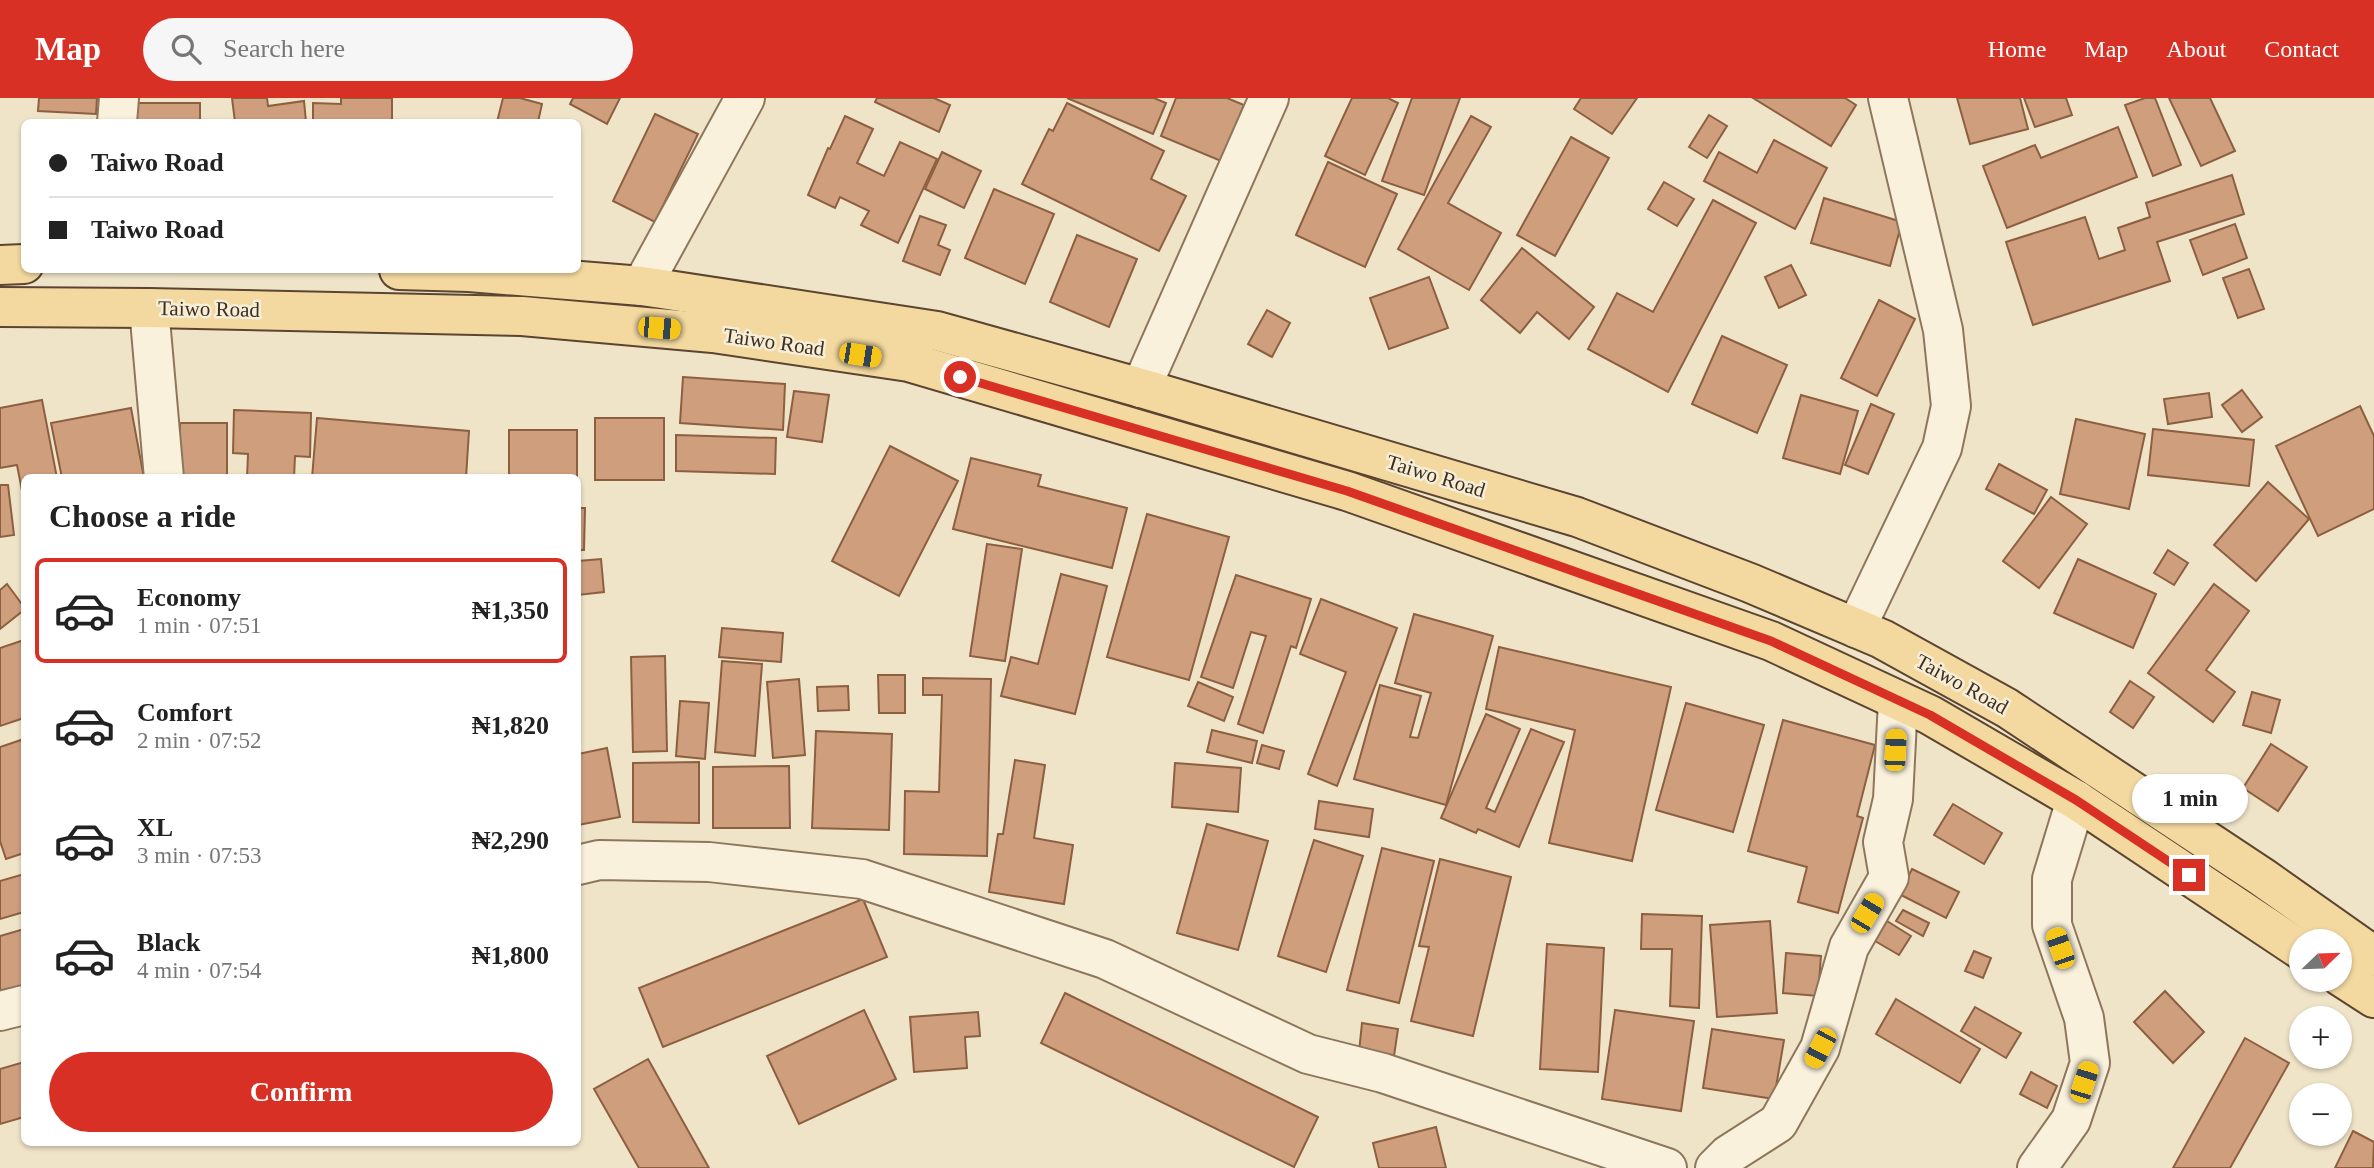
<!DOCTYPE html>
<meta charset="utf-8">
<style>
:root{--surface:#fff;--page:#f6f6f6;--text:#222;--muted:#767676;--line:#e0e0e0;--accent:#d93025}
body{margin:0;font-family:"Times New Roman",serif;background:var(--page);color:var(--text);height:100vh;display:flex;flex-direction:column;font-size:26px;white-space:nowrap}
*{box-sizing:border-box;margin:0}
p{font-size:23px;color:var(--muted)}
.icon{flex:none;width:38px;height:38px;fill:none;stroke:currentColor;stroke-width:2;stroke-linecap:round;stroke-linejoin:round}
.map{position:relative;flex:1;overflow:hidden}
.panel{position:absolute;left:21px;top:376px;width:560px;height:672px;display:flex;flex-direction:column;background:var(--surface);border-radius:10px;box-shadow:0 2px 5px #0004}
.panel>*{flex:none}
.banner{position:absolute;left:21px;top:21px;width:560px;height:154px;border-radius:10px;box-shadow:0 2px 5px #0004;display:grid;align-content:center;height:154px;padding:0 28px;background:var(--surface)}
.needle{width:46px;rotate:67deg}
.controls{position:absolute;left:2289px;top:831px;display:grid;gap:14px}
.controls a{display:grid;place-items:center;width:63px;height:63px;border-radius:50%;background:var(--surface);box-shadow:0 2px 5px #0004;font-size:35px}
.end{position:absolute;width:32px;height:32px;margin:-16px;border:9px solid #d93025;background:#fff;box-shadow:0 0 0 4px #fff}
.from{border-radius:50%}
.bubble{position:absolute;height:49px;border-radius:24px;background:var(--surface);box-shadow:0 2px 5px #0004;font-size:23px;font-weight:700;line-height:49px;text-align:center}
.car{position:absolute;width:21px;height:42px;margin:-21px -10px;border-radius:9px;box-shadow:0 0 5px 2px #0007;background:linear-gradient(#f5c518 24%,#345 0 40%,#f5c518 0 76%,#345 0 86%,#f5c518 0)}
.banner b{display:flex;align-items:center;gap:24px;height:66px;font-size:26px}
.banner b+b{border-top:2px solid var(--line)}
.banner i{width:18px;height:18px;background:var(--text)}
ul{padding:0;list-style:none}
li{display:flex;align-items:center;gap:21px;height:105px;margin:0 14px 10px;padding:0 14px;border:4px solid transparent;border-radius:10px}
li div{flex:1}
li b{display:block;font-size:26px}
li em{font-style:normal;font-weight:700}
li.on{border-color:var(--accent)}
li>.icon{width:63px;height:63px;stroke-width:1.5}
h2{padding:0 28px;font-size:32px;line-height:84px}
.action{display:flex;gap:14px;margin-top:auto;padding:14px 28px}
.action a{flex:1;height:80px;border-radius:42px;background:var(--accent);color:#fff;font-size:28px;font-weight:700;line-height:80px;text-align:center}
header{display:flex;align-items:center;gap:42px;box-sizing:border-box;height:98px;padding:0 35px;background:var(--accent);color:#fff}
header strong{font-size:33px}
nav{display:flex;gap:38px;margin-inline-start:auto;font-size:24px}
.search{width:490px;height:63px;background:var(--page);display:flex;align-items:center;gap:18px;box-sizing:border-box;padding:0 24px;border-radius:38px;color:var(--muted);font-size:26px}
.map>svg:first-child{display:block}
.building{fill:#cf9f7d;stroke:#8d5f41;stroke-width:2}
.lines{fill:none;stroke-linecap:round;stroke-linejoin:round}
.minor-casing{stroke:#8d765c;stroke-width:42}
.primary-casing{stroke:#5b4430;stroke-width:42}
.minor{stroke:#faf1dc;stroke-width:38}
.primary{stroke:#f3d9a0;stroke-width:38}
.route{stroke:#d93025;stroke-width:9}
.labels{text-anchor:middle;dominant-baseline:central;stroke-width:5;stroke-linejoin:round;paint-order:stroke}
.street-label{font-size:21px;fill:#3d2e20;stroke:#f7eed8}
</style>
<header>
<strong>Map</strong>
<div class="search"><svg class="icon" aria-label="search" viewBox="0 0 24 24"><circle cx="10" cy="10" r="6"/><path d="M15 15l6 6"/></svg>Search here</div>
<nav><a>Home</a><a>Map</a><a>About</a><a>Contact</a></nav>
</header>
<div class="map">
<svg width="2374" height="1070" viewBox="0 0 2374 1070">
<rect width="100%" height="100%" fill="#f0e4c8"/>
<!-- building -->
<g class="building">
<polygon points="39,0 97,0 96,16 38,13"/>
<polygon points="232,0 267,0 268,8 304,3 306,24 235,24"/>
<polygon points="341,0 392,0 392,24 313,24 313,5 341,6"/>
<polygon points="503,0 520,0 542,6 538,24 497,24"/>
<polygon points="573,0 620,0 607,26 570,6"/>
<polygon points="877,0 934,0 950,7 939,34 875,4"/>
<polygon points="1067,0 1154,0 1166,5 1153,36"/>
<polygon points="1176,0 1227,0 1244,7 1221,63 1161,38"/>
<polygon points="1352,0 1388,0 1398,5 1365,77 1325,58"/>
<polygon points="1412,0 1460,0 1424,97 1382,83"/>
<polygon points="1581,0 1637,0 1612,36 1574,11"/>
<polygon points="1753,0 1845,0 1856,7 1831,48"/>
<polygon points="1957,0 2020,0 2028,31 1970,46"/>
<polygon points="2024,0 2066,0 2072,17 2035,29"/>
<polygon points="2145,0 2155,0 2181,67 2153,78 2125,7"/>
<polygon points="2169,0 2210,0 2235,53 2201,68"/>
<rect x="135" y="5" width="65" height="19"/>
<polygon points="1067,5 1164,53 1151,81 1186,98 1159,153 1022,86 1049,31 1053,33"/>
<polygon points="655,16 698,36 655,124 613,103"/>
<polygon points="1709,17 1727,28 1707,60 1689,49"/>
<polygon points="845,18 873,31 857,65 884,78 900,44 937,61 898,145 861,127 869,113 840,99 835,110 808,97 828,50 830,51"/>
<polygon points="1471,18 1491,29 1448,105 1501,135 1469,192 1398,151"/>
<polygon points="2118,29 2137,79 2007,130 1983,68 2035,47 2041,60"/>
<polygon points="1571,39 1609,60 1555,158 1517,137"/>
<polygon points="1774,42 1827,70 1795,131 1704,83 1719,54 1757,75"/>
<polygon points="942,54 981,73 964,110 925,91"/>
<polygon points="1328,64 1397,96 1365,169 1296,137"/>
<polygon points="2232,77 2244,116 2157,144 2170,183 2033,227 2006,144 2085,119 2099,161 2125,152 2118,130 2150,119 2146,105"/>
<polygon points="1664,84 1694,101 1677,128 1648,111"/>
<polygon points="994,91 1054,116 1025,186 965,160"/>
<polygon points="1824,100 1902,124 1890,168 1811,145"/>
<polygon points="1713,102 1756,125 1668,294 1588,251 1617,195 1653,214"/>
<polygon points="920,118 946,127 938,147 950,152 940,177 903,163"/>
<polygon points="2235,126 2247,160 2203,177 2190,142"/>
<polygon points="1077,137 1137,161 1109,229 1050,204"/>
<polygon points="1522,150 1594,209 1569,241 1537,214 1520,235 1481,202"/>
<polygon points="1791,167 1806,197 1779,210 1765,179"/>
<polygon points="2249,171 2264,211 2238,220 2223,180"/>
<polygon points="1429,179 1448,230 1389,251 1370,200"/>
<polygon points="1879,202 1915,221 1877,298 1841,280"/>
<polygon points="1267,212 1290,225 1272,259 1248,246"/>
<polygon points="1722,238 1787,267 1757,335 1692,306"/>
<polygon points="683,279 785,286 783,332 680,325"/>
<polygon points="2242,292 2262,319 2242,334 2222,307"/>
<polygon points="794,293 829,297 822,344 787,339"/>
<polygon points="2209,295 2212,319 2168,326 2164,301"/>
<polygon points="1801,297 1858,313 1840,376 1783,360"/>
<polygon points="42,302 57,380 24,380 24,403 17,367 0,370 0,310"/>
<polygon points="1871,306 1894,316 1868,376 1845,367"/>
<polygon points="2360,308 2374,338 2374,411 2318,438 2276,348"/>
<polygon points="131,310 144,380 62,380 51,325"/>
<polygon points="234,312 311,315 310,359 295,358 294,380 247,380 248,356 233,355"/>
<polygon points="317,320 469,333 466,380 312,380"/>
<rect x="595" y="320" width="69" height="62"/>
<polygon points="2076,321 2145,336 2129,411 2060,396"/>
<rect x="180" y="325" width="47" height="55"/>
<polygon points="2153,331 2254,342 2249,388 2148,377"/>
<rect x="509" y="332" width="68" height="48"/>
<polygon points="676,337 776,340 775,376 676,373"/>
<polygon points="890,348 958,383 899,498 832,463"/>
<polygon points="971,360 1041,377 1038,388 1127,410 1112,470 953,431"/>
<polygon points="1999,366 2047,392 2034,416 1986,391"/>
<polygon points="2268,384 2309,421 2256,483 2214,447"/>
<polygon points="0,387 8,387 14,437 0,439"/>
<polygon points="2051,399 2087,426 2039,490 2003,463"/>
<polygon points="578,410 585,410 584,452 578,452"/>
<polygon points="1147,416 1229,439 1189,582 1107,559"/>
<polygon points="987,446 1022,451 1005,563 970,558"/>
<polygon points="2168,452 2188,465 2174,487 2154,475"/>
<polygon points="601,461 604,494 578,497 578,463"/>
<polygon points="2078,461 2156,496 2133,550 2054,515"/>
<polygon points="1061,476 1107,488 1075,616 1001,598 1011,559 1038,566"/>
<polygon points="1236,477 1311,501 1296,550 1291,548 1263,635 1238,626 1266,538 1251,534 1233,590 1201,579"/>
<polygon points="7,486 24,509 24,512 0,531 0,492"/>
<polygon points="2214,486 2249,513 2206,572 2235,594 2213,624 2148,575"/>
<polygon points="1321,501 1397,530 1337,688 1308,676 1346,574 1300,556"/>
<polygon points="1414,516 1493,538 1446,707 1354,681 1380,587 1421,598 1410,639 1418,640 1431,595 1395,585"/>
<polygon points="722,530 783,535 781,564 719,559"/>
<polygon points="24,542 24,620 0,628 0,550"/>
<polygon points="1499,549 1671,589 1632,763 1549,745 1575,632 1486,611"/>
<polygon points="665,558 667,653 633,654 631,559"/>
<polygon points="722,563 762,566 755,658 715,654"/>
<polygon points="878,577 905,577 905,615 879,615"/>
<polygon points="923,580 991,581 987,758 904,756 905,693 939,694 942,597 923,597"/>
<polygon points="799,581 805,657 773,660 767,584"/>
<polygon points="2130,583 2154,599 2133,630 2110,614"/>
<polygon points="1198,584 1233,599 1224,623 1188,608"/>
<polygon points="848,588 849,612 818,613 817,589"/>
<polygon points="2252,594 2280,602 2271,635 2243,627"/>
<polygon points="680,603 709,605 705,661 676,658"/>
<polygon points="1686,605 1764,627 1733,734 1656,712"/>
<polygon points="1486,616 1520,631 1486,710 1495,714 1531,631 1564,644 1519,749 1478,731 1476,735 1441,720"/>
<polygon points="1783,622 1875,647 1857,718 1863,720 1838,815 1798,804 1807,769 1748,753"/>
<polygon points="1212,632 1257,643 1252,665 1207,654"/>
<polygon points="816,633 892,636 889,732 812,730"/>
<polygon points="24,641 24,755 6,761 0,743 0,649"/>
<polygon points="2271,646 2307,669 2278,713 2243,690"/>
<polygon points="1262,647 1284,653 1279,671 1257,665"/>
<polygon points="607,650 620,719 578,727 578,656"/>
<polygon points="1015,662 1045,667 1034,740 1073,747 1064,806 989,794 998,736 1003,736"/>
<polygon points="699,664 699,725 633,724 633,665"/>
<polygon points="1175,665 1241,670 1238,714 1172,709"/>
<polygon points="789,668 790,730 713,730 713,669"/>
<polygon points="1319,703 1373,711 1369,739 1315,731"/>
<polygon points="1953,706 2002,735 1984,766 1934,737"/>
<polygon points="1207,726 1268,743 1238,852 1177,835"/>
<polygon points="1314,742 1363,758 1326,874 1278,858"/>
<polygon points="1382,750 1434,763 1399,905 1347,892"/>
<polygon points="1440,761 1511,779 1473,938 1411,923 1429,849 1419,848"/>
<polygon points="1912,771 1959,794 1946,820 1899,796"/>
<polygon points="24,776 24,814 0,821 0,783"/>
<polygon points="863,801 887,859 663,949 639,890"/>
<polygon points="1903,812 1929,825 1923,838 1896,823"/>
<polygon points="1642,816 1702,818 1699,910 1670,908 1672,851 1641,851"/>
<polygon points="1770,823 1777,915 1717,919 1710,827"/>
<polygon points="1887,823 1911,838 1899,857 1875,843"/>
<polygon points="24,831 24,898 0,905 0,838"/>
<polygon points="1547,846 1604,850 1598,974 1540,971"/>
<polygon points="1974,853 1991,860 1983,880 1965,873"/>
<polygon points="1786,855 1821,858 1818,898 1783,895"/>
<polygon points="2165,893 2204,934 2173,965 2134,924"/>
<polygon points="1065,895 1318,1019 1294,1069 1041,945"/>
<polygon points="1896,901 1980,951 1960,985 1876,936"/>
<polygon points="1975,909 2021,935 2006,960 1961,933"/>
<polygon points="864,912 896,981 799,1026 767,958"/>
<polygon points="1615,912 1694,923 1681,1013 1602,1001"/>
<polygon points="978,914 980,938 965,939 967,970 914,974 910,919"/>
<polygon points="1362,925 1398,931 1394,958 1359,954"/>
<polygon points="1712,931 1784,942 1774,1001 1703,990"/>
<polygon points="2245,940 2289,965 2230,1070 2173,1070"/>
<polygon points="648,961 709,1070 639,1070 594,991"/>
<polygon points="24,964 24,1019 0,1026 0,971"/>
<polygon points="2031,974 2057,988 2047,1010 2020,996"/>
<polygon points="1436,1029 1446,1070 1379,1070 1373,1045"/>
<polygon points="2353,1033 2374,1044 2373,1070 2335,1070"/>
</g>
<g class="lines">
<defs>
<g id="minor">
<polyline points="117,24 119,0"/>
<polyline points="642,188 745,0"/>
<polyline points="149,210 164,380"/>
<polyline points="1141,290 1269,0"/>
<polyline points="1856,530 1942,350 1951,308 1943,232 1888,0"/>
<polyline points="578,767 599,762 709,764 862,781 1105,861 1308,956 1383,975 1667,1070"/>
<polyline points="0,913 24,907"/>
<polyline points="1715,1070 1728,1057 1778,1025 1820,950 1849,849 1889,779 1883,744 1893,701 1898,603"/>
<polyline points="2037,1070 2071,1022 2090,965 2084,920 2052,827 2052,781 2076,702"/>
</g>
<g id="primary">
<polyline points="0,167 24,166"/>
<polyline points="399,172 469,174 642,188 937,233 1141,290 1577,419 1750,485 1882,541 2007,610 2262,779 2374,858"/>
<polyline points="0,209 149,210 522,218 713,235 909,264 1347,393 1771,543 1930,617 2076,702 2301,852"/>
<polyline points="2340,878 2374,900"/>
</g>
</defs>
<!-- minor casing -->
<use href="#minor" class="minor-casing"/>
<!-- primary casing -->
<use href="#primary" class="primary-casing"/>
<!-- minor -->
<use href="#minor" class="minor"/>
<!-- primary -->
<use href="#primary" class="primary"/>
</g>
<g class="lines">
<!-- route -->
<polyline class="route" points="960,279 1347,393 1771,543 1930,617 2076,702 2189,777"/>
</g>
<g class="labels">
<!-- street labels -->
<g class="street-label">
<text transform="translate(209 211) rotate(1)">Taiwo Road</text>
<text transform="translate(774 244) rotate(8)">Taiwo Road</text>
<text transform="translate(1436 378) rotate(17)">Taiwo Road</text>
<text transform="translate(1962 586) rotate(29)">Taiwo Road</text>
</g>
</g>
</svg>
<div class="controls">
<a><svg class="needle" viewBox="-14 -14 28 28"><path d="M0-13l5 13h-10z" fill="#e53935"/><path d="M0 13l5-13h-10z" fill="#767676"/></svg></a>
<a>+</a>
<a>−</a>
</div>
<i class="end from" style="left:960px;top:279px"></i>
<i class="end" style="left:2189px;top:777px"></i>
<div class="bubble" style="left:2132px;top:676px;width:116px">1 min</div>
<i class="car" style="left:659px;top:230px;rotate:95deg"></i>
<i class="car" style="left:860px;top:257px;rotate:99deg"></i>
<i class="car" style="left:1895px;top:652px;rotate:3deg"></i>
<i class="car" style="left:1867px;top:815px;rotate:31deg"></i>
<i class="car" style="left:2060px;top:850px;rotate:341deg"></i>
<i class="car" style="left:1820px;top:950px;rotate:208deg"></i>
<i class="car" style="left:2084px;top:984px;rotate:18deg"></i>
<div class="banner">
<b><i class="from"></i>Taiwo Road</b>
<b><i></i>Taiwo Road</b>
</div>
<section class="panel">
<h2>Choose a ride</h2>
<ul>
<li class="on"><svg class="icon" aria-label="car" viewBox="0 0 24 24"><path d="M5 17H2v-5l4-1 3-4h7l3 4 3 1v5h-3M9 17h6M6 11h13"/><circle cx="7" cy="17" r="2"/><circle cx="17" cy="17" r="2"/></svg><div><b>Economy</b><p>1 min · 07:51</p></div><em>₦1,350</em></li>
<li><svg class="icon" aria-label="car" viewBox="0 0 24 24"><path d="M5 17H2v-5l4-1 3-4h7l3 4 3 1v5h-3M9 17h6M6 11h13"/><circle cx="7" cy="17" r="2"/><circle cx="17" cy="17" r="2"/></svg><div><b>Comfort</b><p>2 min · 07:52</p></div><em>₦1,820</em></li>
<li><svg class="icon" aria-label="car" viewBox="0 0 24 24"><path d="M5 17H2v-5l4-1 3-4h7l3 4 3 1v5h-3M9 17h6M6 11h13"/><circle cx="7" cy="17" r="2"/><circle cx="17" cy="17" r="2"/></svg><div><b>XL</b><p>3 min · 07:53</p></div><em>₦2,290</em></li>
<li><svg class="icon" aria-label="car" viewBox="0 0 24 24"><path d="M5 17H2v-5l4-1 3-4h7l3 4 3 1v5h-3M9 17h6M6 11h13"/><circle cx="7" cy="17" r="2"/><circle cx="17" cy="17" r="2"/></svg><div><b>Black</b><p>4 min · 07:54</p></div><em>₦1,800</em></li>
</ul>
<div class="action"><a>Confirm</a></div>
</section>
</div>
